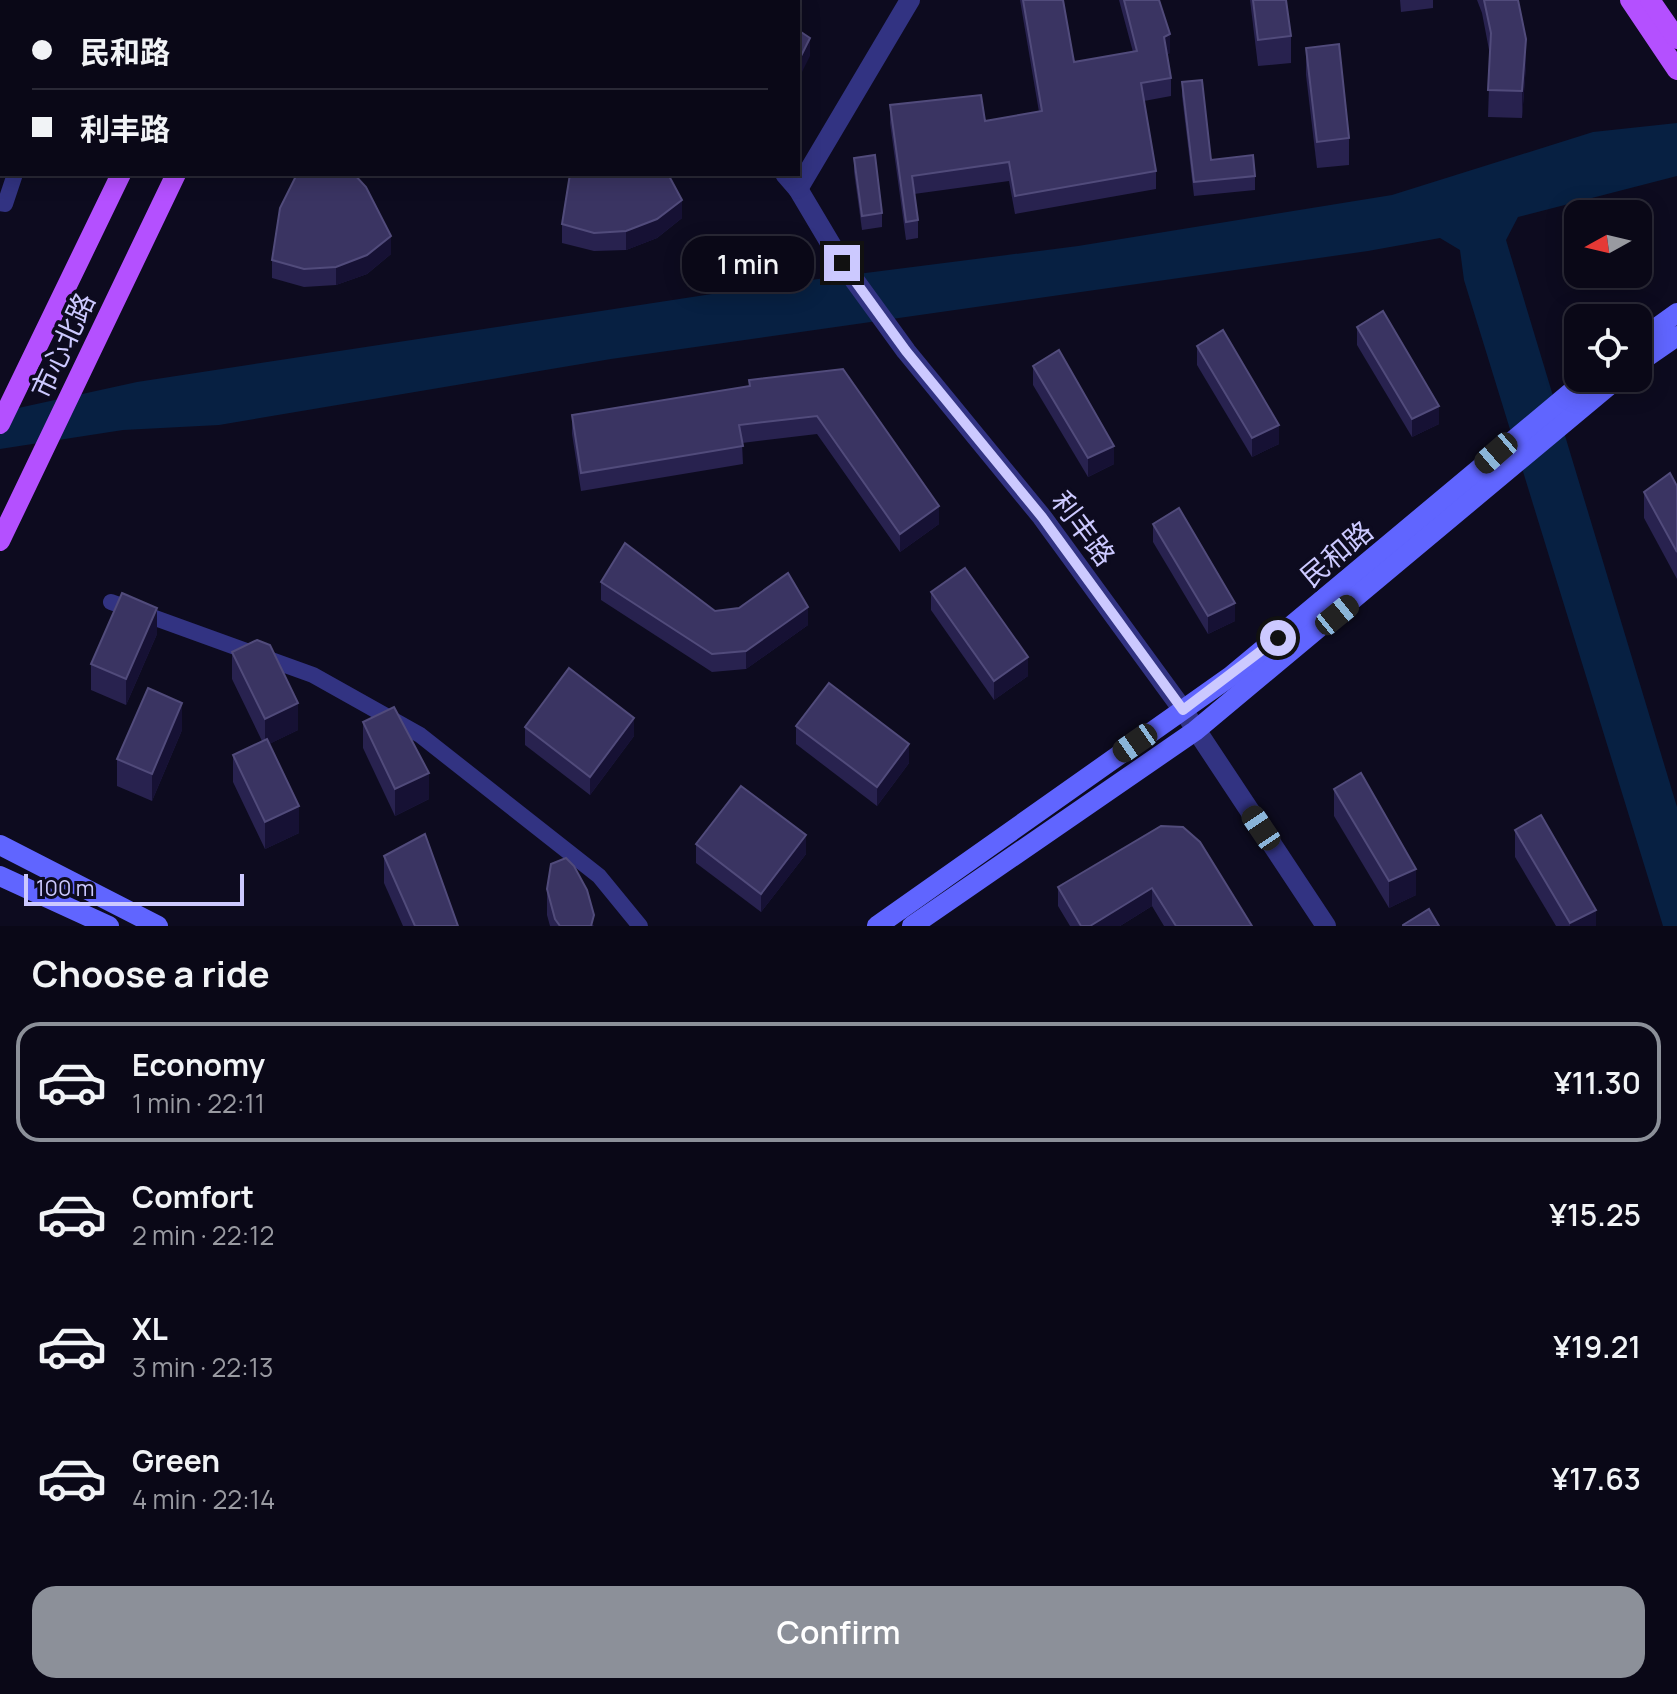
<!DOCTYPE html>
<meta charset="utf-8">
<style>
:root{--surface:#0a0817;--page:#131120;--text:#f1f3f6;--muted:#999aa1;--line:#2a2936;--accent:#8c9099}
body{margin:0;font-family:Manrope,"Noto Sans SC",sans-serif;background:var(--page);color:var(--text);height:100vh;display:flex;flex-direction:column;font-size:30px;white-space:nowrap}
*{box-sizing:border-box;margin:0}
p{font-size:26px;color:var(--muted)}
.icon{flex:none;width:44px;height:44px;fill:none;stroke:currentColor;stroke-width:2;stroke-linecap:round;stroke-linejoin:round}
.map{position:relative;height:926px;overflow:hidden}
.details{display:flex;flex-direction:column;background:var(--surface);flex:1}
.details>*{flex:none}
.guide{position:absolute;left:0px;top:0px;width:800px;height:176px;box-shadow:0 4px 20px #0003,0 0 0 2px var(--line);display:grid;align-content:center;height:176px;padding:0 32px;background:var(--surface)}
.needle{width:52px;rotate:262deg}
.tools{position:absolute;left:1564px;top:200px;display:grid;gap:16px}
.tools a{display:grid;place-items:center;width:88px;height:88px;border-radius:16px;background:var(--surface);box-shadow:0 4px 20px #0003,0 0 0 2px var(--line);font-size:40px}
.scale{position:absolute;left:24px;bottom:20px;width:220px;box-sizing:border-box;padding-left:8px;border:4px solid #ccc9ff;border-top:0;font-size:22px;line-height:28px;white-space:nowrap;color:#ccc9ff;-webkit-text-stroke:6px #0d0b1f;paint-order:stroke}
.end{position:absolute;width:36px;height:36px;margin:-18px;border:10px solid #ccc9ff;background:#111;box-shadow:0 0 0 4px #111}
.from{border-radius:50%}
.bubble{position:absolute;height:56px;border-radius:24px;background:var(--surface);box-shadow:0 4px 20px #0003,0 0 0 2px var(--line);font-size:26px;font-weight:600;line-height:56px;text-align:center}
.car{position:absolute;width:24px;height:48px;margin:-24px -12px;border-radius:10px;box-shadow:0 0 6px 2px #0007;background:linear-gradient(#222 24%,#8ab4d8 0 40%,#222 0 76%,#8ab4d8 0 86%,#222 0)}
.guide b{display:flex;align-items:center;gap:28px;height:76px;font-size:30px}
.guide b+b{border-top:2px solid var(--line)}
.guide i{width:20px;height:20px;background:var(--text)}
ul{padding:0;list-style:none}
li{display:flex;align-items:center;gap:24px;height:120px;margin:0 16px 12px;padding:0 16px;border:4px solid transparent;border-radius:24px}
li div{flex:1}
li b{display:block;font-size:30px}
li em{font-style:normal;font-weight:600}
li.current{border-color:var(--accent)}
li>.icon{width:72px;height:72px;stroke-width:1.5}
h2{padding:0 32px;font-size:36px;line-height:96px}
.button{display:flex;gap:16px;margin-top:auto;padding:16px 32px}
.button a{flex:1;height:92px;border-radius:24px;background:var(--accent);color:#fff;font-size:32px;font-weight:600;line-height:92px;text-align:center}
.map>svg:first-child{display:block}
.water{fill:#072042}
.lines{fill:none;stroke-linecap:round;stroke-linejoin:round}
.minor{stroke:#323382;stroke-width:16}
.tertiary{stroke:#323382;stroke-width:20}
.secondary{stroke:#6065ff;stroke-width:20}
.primary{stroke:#b450ff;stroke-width:20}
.wall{fill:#28224f}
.shaded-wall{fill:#161134}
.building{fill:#3a3462;stroke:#514b7b;stroke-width:2}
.route{stroke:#ccc9ff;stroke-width:10}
.labels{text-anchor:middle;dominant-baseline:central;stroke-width:7;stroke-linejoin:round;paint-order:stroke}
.street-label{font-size:28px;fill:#ccc9ff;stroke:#0d0b1f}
</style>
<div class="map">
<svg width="1677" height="926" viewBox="0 0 1677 926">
<rect width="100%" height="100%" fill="#0d0b1f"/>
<!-- water -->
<polygon class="water" points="1677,123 1677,176 1518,217 1506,240 1677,807 1677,926 1663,926 1464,280 1460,250 1440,238 1368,251 611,359 219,425 123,430 0,449 0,412 137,382 771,285 1078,246 1392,195 1593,132"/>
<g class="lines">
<!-- minor -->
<g class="minor">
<polyline points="15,2 16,0"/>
<polyline points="101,2 102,0"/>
<polyline points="625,2 626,0"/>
<polyline points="0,39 2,34"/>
<polyline points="0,95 2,95"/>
<polyline points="0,203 5,204 15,174"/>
<polyline points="111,602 313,675 420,735 599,876 640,926"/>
</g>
<!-- tertiary -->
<g class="tertiary">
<polyline points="528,0 535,2"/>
<polyline points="785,174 798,189 842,263 906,351 1042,517 1183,710 1326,926"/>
<polyline points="798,189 910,0"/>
</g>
<!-- secondary -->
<g class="secondary">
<polyline points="1638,341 1677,313"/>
<polyline points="1638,363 1677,336"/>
<polyline points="0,845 158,926"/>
<polyline points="0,876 109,926"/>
<polyline points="877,926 1231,676 1588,378"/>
<polyline points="912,926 1195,731 1618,378"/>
</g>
<!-- primary -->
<g class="primary">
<polyline points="1630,0 1677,70"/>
<polyline points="1650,0 1677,39"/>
<polyline points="203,2 204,0"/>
<polyline points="260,2 261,0"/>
<polyline points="0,424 121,174"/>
<polyline points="0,541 176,174"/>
</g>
</g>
<!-- wall -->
<g class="wall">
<polygon points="1020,0 1063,0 1074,62 1133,52 1119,0 1159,0 1170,53 1167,54 1171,78 1171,96 1144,101 1156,171 1156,189 1015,214 1009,181 914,194 918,220 918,238 906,240 890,123 890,105 985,121 1039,112"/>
<polygon points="1250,0 1286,0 1291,36 1291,63 1258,66"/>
<polygon points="1400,0 1433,0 1433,8 1401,12"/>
<polygon points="1477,0 1518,0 1526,65 1522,118 1488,117 1490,55 1482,13"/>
<polygon points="1306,48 1349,138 1349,165 1317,168 1306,75"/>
<polygon points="1182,82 1211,160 1255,176 1255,190 1194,196 1182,96"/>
<polygon points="854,158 882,213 882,227 862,230 854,172"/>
<polygon points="682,218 657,238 626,250 594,251 562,243 562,224"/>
<polygon points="391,254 367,274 336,285 304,287 272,278 272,260"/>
<polygon points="1357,327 1439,424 1412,437 1357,345"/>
<polygon points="1197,346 1279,444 1252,457 1197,365"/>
<polygon points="1033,366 1114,464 1088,477 1033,385"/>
<polygon points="843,369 939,524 900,552 817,434 742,443 743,464 581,491 572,434 572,415 749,386 749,380"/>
<polygon points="1677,486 1677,579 1644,518 1644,492"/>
<polygon points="1153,524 1235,621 1208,634 1153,542"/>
<polygon points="601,582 715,611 808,625 746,669 712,672 601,600"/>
<polygon points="931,592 1028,676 994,700 931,610"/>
<polygon points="157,634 126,705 91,690 91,664"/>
<polygon points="232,652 298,730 269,744 299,833 265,849 233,782 233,755 262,741 232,679"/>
<polygon points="363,722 429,799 395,816 363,748"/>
<polygon points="796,726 909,763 877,806 796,744"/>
<polygon points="525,727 634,736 590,795 525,745"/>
<polygon points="182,730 152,801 117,786 117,759"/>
<polygon points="1334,789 1416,895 1389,908 1334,816"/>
<polygon points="1161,826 1252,926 1164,926 1152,906 1120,926 1070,926 1058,906 1058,887"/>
<polygon points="1515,830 1596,926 1556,926 1515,857"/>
<polygon points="696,844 806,854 761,912 696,863"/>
<polygon points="384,856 458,926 403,926 384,883"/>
<polygon points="547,889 594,926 550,926 547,915"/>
</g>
<!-- shaded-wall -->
<g class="shaded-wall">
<polygon points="73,0 84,0 83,2 72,2"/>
<rect x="149" y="0" width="11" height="2"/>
<polygon points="1170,34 1170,53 1164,55 1164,37"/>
<polygon points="810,38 810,56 798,80 798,62"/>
<polygon points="1526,39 1526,65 1522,118 1522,91"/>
<polygon points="682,200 682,218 657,238 626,250 626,231"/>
<polygon points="391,236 391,254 367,274 336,285 336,267"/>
<polygon points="1439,406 1439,424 1412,437 1412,419"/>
<polygon points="1279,425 1279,444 1252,457 1252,438"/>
<polygon points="1114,446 1114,464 1088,477 1088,458"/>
<polygon points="939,506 939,524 900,552 900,534"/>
<polygon points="1235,603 1235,621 1208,634 1208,616"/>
<polygon points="808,607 808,625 746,669 746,651"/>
<polygon points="157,608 157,634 126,705 126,679"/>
<polygon points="1028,657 1028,676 994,700 994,681"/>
<polygon points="182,703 182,730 152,801 152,774"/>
<polygon points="298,703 298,730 265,746 265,719"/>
<polygon points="634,718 634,736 590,795 590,777"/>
<polygon points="909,744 909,763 877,806 877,787"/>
<polygon points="429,773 429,799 395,816 395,789"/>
<polygon points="299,806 299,833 265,849 265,822"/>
<polygon points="806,835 806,854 761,912 761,894"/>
<polygon points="1416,869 1416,895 1389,908 1389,881"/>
<polygon points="1152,888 1152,906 1120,926 1090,926"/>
<polygon points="1596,910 1596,926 1570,926 1570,923"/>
</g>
<!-- building -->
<g class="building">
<polygon points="32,0 73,0 72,2 31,2"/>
<polygon points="108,0 149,0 149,2 107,2"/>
<polygon points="716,0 782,0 782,2 717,2"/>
<polygon points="1023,0 1063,0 1074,62 1137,51 1124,0 1159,0 1170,34 1164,37 1171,78 1141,83 1156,171 1015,196 1009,162 912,176 918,220 906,222 890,105 981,95 985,121 1042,111"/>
<polygon points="1253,0 1286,0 1291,36 1258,40"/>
<polygon points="1484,0 1518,0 1526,39 1522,91 1488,90 1491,33"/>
<polygon points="798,30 810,38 798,62"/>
<polygon points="1339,44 1349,138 1317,142 1306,48"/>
<polygon points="1202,80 1211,160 1253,155 1255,176 1194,182 1182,82"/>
<polygon points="875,155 882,213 862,216 854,158"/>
<polygon points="297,174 354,174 366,187 391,236 367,255 336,267 304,269 272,260 280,208"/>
<polygon points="570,174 668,174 682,200 657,219 626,231 594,233 562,224"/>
<polygon points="1383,311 1439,406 1412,419 1357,327"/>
<polygon points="1223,330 1279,425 1252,438 1197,346"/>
<polygon points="1059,350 1114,446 1088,458 1033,366"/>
<polygon points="843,369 939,506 900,534 817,416 739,425 743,446 581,473 572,415 750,386 749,380"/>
<polygon points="1670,473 1677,486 1677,552 1644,492"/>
<polygon points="1179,508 1235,603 1208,616 1153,524"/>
<polygon points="625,543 715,611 739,608 788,573 808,607 746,651 712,654 601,582"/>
<polygon points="965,568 1028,657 994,681 931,592"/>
<polygon points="122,593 157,608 126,679 91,664"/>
<polygon points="257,640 270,645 298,703 265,719 232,652"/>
<polygon points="569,668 634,718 590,777 525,727"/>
<polygon points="829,683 909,744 877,787 796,726"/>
<polygon points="148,688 182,703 152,774 117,759"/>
<polygon points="394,707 429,773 395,789 363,722"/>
<polygon points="267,739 299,806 265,822 233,755"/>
<polygon points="1361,773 1416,869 1389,881 1334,789"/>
<polygon points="741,786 806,835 761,894 696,844"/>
<polygon points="1541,815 1596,910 1570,923 1515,830"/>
<polygon points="1161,826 1183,827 1200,842 1252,926 1176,926 1152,888 1090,926 1081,926 1058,887"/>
<polygon points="425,834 458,926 415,926 384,856"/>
<polygon points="566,858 574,866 587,890 594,915 591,926 560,926 555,919 547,889 551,864"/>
<polygon points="1429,909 1439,926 1403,926 1403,925"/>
</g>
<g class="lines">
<!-- route -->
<polyline class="route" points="842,263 906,351 1042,517 1183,710 1278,638"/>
</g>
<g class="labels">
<!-- street labels -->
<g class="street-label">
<text transform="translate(62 345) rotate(-65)">市心北路</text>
<text transform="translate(1084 528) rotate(53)">利丰路</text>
<text transform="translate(1336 553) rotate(-40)">民和路</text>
</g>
</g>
</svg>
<div class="tools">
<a><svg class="needle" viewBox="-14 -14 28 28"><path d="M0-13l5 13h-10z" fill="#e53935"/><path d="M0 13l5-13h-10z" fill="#999aa1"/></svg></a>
<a><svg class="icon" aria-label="locate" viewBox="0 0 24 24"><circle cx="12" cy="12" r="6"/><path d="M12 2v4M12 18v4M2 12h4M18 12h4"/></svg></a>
</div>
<div class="scale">100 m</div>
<i class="end from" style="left:1278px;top:638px"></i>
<i class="end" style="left:842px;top:263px"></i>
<div class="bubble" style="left:682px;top:236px;width:132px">1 min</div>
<i class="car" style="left:1496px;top:453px;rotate:229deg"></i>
<i class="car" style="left:1337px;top:615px;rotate:51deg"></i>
<i class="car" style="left:1135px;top:743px;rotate:235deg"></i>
<i class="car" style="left:1261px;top:828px;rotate:326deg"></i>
<div class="guide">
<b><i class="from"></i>民和路</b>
<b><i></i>利丰路</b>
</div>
</div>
<section class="details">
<h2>Choose a ride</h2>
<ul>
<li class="current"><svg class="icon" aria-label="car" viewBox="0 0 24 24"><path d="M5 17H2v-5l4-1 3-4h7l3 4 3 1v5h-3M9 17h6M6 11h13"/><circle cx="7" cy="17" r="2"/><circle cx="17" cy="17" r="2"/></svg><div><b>Economy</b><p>1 min · 22:11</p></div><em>¥11.30</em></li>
<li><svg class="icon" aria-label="car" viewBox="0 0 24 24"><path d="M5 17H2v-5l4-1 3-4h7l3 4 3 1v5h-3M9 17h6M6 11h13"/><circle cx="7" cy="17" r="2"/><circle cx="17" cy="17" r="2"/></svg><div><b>Comfort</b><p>2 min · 22:12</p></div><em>¥15.25</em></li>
<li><svg class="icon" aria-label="car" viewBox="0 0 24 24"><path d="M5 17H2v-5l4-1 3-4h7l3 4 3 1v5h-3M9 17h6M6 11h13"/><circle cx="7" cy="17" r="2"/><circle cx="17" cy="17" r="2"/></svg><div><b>XL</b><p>3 min · 22:13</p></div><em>¥19.21</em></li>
<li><svg class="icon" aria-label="car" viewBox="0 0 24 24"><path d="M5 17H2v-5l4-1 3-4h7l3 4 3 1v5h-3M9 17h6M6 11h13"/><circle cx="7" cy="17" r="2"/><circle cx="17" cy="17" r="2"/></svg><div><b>Green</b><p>4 min · 22:14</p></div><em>¥17.63</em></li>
</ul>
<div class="button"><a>Confirm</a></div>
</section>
